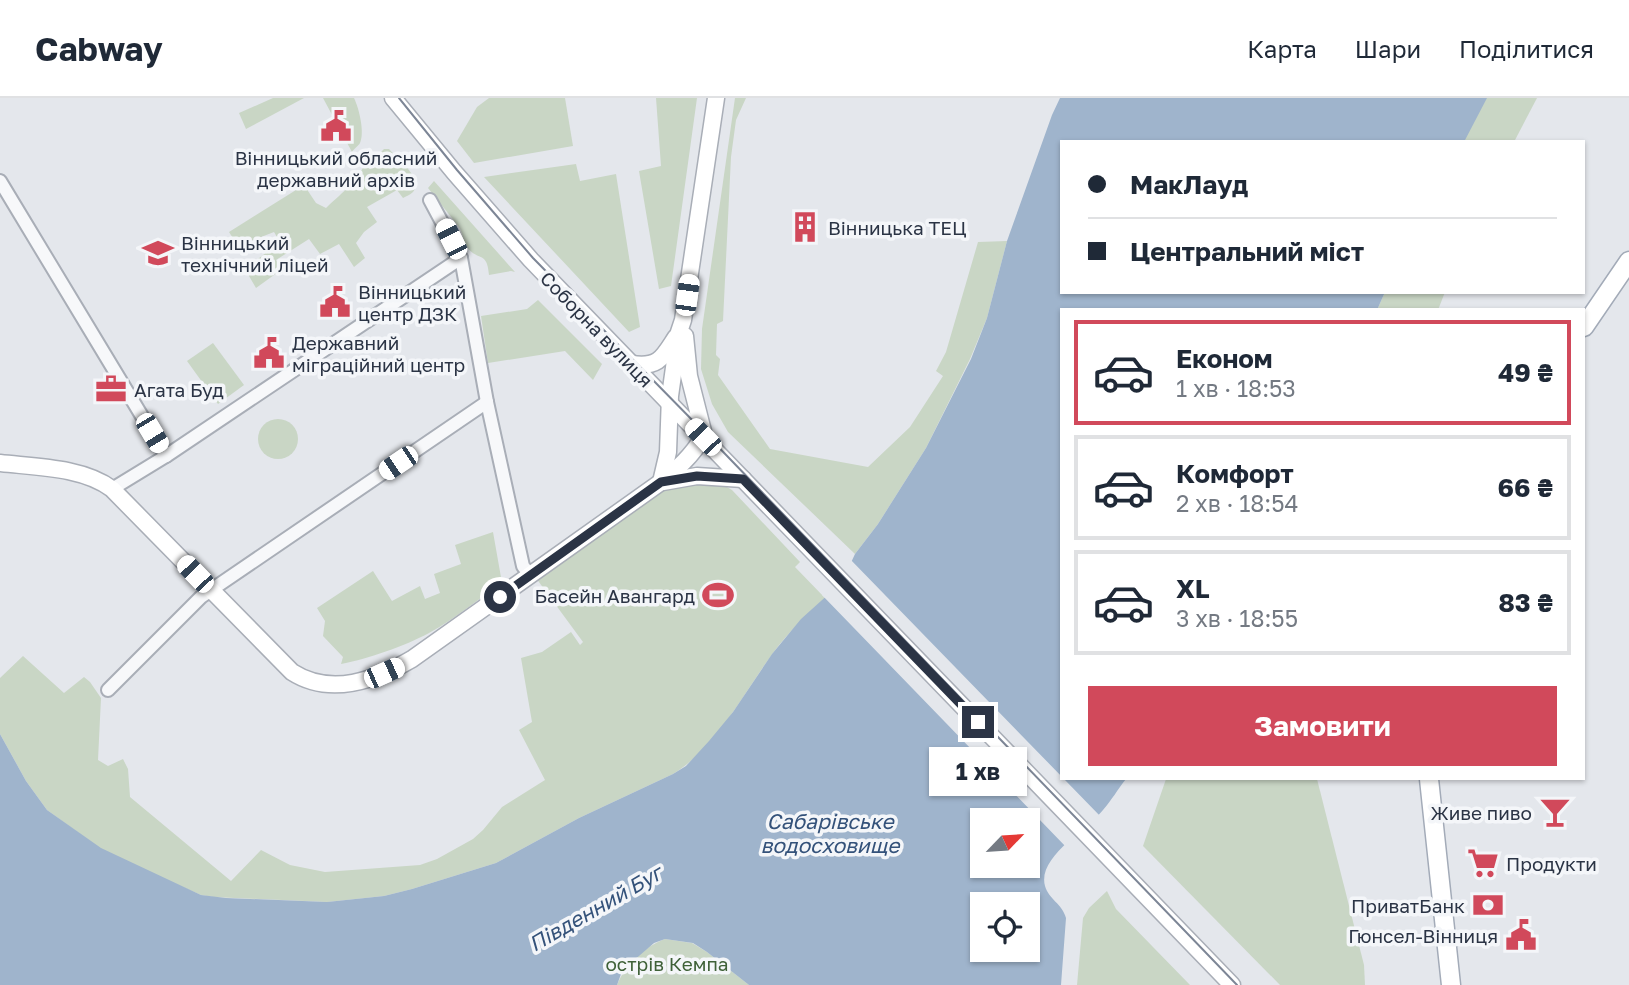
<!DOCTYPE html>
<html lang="uk">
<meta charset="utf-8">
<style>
:root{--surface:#fff;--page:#f2f2f3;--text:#1f2937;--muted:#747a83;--line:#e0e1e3;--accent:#d1495b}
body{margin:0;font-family:"Golos Text",sans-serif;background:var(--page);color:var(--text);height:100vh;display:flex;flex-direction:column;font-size:26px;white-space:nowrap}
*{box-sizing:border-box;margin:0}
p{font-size:23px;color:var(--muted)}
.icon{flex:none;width:38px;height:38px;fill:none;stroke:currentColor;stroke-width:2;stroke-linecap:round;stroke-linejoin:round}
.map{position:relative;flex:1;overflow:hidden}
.details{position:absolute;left:1060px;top:210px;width:525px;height:472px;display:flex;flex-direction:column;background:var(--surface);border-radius:0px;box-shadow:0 2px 5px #0004}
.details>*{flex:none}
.guide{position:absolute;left:1060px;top:42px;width:525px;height:154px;border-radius:0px;box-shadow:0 2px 5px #0004;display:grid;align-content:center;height:154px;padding:0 28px;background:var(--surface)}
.needle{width:46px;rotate:65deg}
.fabs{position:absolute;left:970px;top:710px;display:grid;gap:14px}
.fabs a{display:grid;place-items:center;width:70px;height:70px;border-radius:0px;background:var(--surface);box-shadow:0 2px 5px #0004;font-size:35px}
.end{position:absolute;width:32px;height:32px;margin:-16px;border:9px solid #2b3445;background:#fff;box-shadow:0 0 0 4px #fff}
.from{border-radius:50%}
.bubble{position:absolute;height:49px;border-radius:0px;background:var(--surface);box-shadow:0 2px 5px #0004;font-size:23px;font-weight:700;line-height:49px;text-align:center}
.car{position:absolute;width:21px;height:42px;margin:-21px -10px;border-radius:9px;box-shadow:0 0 5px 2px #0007;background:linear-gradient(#fff 24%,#345 0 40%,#fff 0 76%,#345 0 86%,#fff 0)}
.guide b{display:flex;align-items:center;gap:24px;height:66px;font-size:26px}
.guide b+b{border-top:2px solid var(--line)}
.guide i{width:18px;height:18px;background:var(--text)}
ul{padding:12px 0 0;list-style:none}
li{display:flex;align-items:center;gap:21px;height:105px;margin:0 14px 10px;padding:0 14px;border:4px solid var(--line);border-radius:0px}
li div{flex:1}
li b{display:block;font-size:26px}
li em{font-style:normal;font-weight:700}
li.on{border-color:var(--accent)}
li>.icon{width:63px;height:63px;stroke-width:1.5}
.primary-button{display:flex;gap:14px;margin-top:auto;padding:14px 28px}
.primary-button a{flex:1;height:80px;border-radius:0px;background:var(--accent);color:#fff;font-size:28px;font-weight:700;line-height:80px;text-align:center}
header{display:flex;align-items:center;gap:42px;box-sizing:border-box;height:98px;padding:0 35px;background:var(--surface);border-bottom:2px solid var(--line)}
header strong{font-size:33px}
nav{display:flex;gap:38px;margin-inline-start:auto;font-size:24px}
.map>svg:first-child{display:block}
.green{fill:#c9d6c5}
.water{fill:#9fb4cc;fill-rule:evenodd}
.pier{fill:#e4e7ec}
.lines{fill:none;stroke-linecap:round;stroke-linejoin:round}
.street-casing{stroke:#a9aeb7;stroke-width:16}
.secondary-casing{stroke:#a9aeb7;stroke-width:19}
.primary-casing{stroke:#a3abb8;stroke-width:21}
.street{stroke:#f7f8fa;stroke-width:12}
.secondary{stroke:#fff;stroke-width:16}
.primary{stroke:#fff;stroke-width:18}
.tram{stroke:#7d8696;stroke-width:2}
.route{stroke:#2b3445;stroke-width:9}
.labels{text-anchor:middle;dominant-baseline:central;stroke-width:7;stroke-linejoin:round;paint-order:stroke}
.poi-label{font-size:19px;fill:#2b3445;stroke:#f4f6f9;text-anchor:start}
.street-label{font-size:19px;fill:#2b3445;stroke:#f4f6f9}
.park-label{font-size:19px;fill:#3f6138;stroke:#f4f6f9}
.water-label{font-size:21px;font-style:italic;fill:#34527a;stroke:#f4f6f9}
</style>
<header>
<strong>Cabway</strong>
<nav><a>Карта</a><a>Шари</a><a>Поділитися</a></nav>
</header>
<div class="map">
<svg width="1629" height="887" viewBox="0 0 1629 887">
<rect width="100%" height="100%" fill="#e4e7ec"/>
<!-- green -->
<g class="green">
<polygon points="273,0 304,0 246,31 239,15"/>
<path d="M323,0H354C359,10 365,35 360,45C359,47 353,52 352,54Z"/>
<polygon points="489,0 565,0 573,48 474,65 457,43 477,9"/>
<polygon points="656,0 697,0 671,188 659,191 639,73 661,68"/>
<polygon points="735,0 746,0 736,22 731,59 723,223 717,226 716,257 720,261 718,277 770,351 868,369 910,329 943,278 936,273 946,254 978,144 1007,143 987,220 970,261 926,350 878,426 855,456 728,334 712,306 701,271 702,231"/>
<polygon points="1441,0 1537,0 1514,44 1464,44"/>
<path d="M384,51H389C397,60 424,81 413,94C410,97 406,98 403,100L397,92L367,109L377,124L364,134L356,145L365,160L354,169L339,146L320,156L309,141L276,162L281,172L256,190L249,178L250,167L280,144L274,134L238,148L229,134L304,87L316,105L326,110C343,94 360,81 368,59L378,57Z"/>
<polygon points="576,66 580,83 616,76 640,229 629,234 484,79"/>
<path d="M434,83L515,174L511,173L489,177C487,152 478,164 467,149C463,143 463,136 459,129C449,116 438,103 428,90Z"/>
<polygon points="1385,194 1445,194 1438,212 1377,212"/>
<polygon points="538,202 602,266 593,282 565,253 488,265 481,218 527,211"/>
<polygon points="213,245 244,287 218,306 187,263"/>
<circle cx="278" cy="341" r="20"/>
<path d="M720,385L732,392L800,464L795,469L825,500C806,517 788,535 773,555C743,596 717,649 673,676L579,720L496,765L412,791L384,798L327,804L213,799L201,797L155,777L101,751L47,712L26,683L0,636V580L23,558L64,595L84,579L90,584L101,600L98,662L108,668L123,661L128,671L130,699L231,783L261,752L290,767L325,774L420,767L437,761L473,741L483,732L502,709L545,682L519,632L532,624L521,560L542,554L571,534L580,547L583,544L536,480L665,387Z"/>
<path d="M493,434L502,485C478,501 455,521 429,535C405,548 367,561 341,566L343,559L323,538L325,523L317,510L373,473L392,503L420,488L425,501L440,495L434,476L461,466L455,447Z"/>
<polygon points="1166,681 1317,681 1364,867 1365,887 1280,887 1143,748"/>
<polygon points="1107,793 1116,811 1190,887 1077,887 1083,820 1089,810"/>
<path d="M665,841L692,845L707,854L749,887H617C625,867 645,848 665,841Z"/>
</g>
<!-- water -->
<path class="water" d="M1060,0H1487L1464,44H1062V194H1385L1377,212H1062V681H1126C1118,691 1111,703 1103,712C1087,732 1037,759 1045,788C1049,802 1062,805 1066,820L1061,887H749L707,854L693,845L665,841L654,845L632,864L621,876L617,887H0V636L26,683L47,712L101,750L201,797L226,800L327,804L384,798L412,791L496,765L579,720L673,676L686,668L709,643L733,614L772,556L801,521L842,484L855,456L878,426L926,350L971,261L987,220L1007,143L1052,17ZM982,723H1027V768H982ZM982,807H1027V852H982Z"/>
<!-- pier -->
<polygon class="pier" points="849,460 1101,719 1067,750 822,497 839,482"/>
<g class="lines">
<defs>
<g id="street">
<polyline points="0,83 166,358"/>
<polyline points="430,102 461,160 487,304 523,468 530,477"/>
<polyline points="112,391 166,358 461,160"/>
<polyline points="108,592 201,499 487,304"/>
</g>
<g id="secondary">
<polyline points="393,0 454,74 531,162 1232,887"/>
<polyline points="685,238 689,278 703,333 703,339"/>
<path d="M632,266C659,270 663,259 676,239"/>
<path d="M0,365C35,369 83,369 112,391L292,574C331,599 376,582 412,561L661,384C677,371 692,358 703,339"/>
<polyline points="661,384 668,354 670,298 679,234 683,222 716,0"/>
<polyline points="663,384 697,378 743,381"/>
</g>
<g id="primary">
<polyline points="1584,229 1629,163"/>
<polyline points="1429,681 1451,887"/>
</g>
</defs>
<!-- street casing -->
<use href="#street" class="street-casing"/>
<!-- secondary casing -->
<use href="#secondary" class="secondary-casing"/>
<!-- primary casing -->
<use href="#primary" class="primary-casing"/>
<!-- street -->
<use href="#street" class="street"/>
<!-- secondary -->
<use href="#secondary" class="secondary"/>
<!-- primary -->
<use href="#primary" class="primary"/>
<!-- tram -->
<polyline class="tram" points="399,0 457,72 533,160 703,333 1237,887"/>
</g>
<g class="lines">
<!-- route -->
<polyline class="route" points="500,499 661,384 697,378 743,381 978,624"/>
</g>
<!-- icons -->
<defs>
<symbol id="civic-bare" viewBox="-9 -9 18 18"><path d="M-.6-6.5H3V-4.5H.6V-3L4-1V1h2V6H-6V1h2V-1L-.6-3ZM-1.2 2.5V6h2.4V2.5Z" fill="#d1495b" stroke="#f4f6f9" stroke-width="2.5" paint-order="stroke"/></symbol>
<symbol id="building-bare" viewBox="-9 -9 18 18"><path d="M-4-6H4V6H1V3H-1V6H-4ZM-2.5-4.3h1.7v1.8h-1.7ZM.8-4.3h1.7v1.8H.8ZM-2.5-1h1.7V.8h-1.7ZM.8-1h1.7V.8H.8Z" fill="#d1495b" stroke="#f4f6f9" stroke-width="2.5" paint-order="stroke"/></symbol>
<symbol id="university-bare" viewBox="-9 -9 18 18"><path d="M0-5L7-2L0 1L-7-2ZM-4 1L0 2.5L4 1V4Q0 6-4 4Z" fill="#d1495b" stroke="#f4f6f9" stroke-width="2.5" paint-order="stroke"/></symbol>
<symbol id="office-bare" viewBox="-9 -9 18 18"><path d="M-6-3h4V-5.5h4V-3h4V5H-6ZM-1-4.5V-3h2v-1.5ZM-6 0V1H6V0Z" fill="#d1495b" stroke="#f4f6f9" stroke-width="2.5" paint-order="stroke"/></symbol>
<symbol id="stadium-bare" viewBox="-9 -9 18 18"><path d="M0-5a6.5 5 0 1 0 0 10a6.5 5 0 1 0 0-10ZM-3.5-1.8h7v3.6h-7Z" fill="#d1495b" stroke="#f4f6f9" stroke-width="2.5" paint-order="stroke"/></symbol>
<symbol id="bar-bare" viewBox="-9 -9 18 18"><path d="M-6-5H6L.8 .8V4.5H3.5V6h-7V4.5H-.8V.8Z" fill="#d1495b" stroke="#f4f6f9" stroke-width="2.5" paint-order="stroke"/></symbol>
<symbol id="supermarket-bare" viewBox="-9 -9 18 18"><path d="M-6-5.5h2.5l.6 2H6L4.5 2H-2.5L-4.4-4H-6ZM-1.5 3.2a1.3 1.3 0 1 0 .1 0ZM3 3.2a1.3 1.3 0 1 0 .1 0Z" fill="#d1495b" stroke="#f4f6f9" stroke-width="2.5" paint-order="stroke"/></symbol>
<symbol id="bank-bare" viewBox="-9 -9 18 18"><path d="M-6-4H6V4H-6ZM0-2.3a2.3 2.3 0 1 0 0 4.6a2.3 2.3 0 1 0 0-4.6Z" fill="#d1495b" stroke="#f4f6f9" stroke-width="2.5" paint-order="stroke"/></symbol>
</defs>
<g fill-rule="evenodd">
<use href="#civic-bare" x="314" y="6" width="44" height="44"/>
<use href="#building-bare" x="783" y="107" width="44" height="44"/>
<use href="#university-bare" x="136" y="133" width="44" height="44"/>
<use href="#civic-bare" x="313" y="182" width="44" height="44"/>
<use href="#civic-bare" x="247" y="233" width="44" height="44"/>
<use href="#office-bare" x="89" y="269" width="44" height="44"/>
<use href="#stadium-bare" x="696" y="475" width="44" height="44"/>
<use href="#bar-bare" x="1533" y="692" width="44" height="44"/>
<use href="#supermarket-bare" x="1461" y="743" width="44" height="44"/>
<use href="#bank-bare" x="1466" y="785" width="44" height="44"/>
<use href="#civic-bare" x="1499" y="815" width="44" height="44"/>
</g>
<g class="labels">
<!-- poi labels -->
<g class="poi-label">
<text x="336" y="59" text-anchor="middle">Вінницький обласний<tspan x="336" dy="22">державний архів</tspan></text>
<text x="828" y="129">Вінницька ТЕЦ</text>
<text x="181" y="144">Вінницький<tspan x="181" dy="22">технічний ліцей</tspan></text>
<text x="358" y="193">Вінницький<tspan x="358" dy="22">центр ДЗК</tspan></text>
<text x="292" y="244">Державний<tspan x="292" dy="22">міграційний центр</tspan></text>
<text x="134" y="291">Агата Буд</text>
<text x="695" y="497" text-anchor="end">Басейн Авангард</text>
<text x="1532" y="714" text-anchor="end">Живе пиво</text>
<text x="1506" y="765">Продукти</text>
<text x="1465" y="807" text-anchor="end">ПриватБанк</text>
<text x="1498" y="837" text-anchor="end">Гюнсел-Вінниця</text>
</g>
<!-- street labels -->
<g class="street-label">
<text transform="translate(597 231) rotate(46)">Соборна вулиця</text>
</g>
<!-- park labels -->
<g class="park-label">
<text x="667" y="865">острів Кемпа</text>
</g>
<!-- water labels -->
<g class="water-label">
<text x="830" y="723">Сабарівське<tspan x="830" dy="24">водосховище</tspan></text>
<text transform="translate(595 810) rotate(-30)">Південний Буг</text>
</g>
</g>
</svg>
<div class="fabs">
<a><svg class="needle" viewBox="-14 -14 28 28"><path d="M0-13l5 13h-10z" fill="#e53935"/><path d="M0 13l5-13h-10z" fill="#747a83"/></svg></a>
<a><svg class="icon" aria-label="locate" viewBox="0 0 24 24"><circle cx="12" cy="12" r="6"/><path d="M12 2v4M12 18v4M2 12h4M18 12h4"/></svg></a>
</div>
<i class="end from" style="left:500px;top:499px"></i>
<i class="end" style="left:978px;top:624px"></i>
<div class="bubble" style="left:929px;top:649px;width:98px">1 хв</div>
<i class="car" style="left:451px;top:141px;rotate:333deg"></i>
<i class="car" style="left:687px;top:197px;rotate:8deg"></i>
<i class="car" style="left:152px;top:335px;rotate:149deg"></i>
<i class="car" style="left:703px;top:339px;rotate:316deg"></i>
<i class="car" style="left:398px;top:365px;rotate:236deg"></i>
<i class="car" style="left:195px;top:476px;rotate:316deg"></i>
<i class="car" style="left:384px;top:575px;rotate:66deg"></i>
<div class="guide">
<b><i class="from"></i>МакЛауд</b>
<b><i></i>Центральний міст</b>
</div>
<section class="details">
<ul>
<li class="on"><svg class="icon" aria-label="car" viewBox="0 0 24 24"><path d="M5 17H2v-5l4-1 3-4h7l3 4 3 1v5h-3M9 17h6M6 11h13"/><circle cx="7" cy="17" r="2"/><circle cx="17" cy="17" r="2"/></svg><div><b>Економ</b><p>1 хв · 18:53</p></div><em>49 ₴</em></li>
<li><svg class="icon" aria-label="car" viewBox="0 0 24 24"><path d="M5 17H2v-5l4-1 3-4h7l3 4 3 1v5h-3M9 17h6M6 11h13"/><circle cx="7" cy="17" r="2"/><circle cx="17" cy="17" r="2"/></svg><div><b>Комфорт</b><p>2 хв · 18:54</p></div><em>66 ₴</em></li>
<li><svg class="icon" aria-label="car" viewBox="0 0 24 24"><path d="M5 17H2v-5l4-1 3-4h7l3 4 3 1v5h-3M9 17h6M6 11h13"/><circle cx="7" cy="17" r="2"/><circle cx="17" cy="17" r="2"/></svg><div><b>XL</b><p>3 хв · 18:55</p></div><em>83 ₴</em></li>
</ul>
<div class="primary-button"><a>Замовити</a></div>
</section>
</div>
